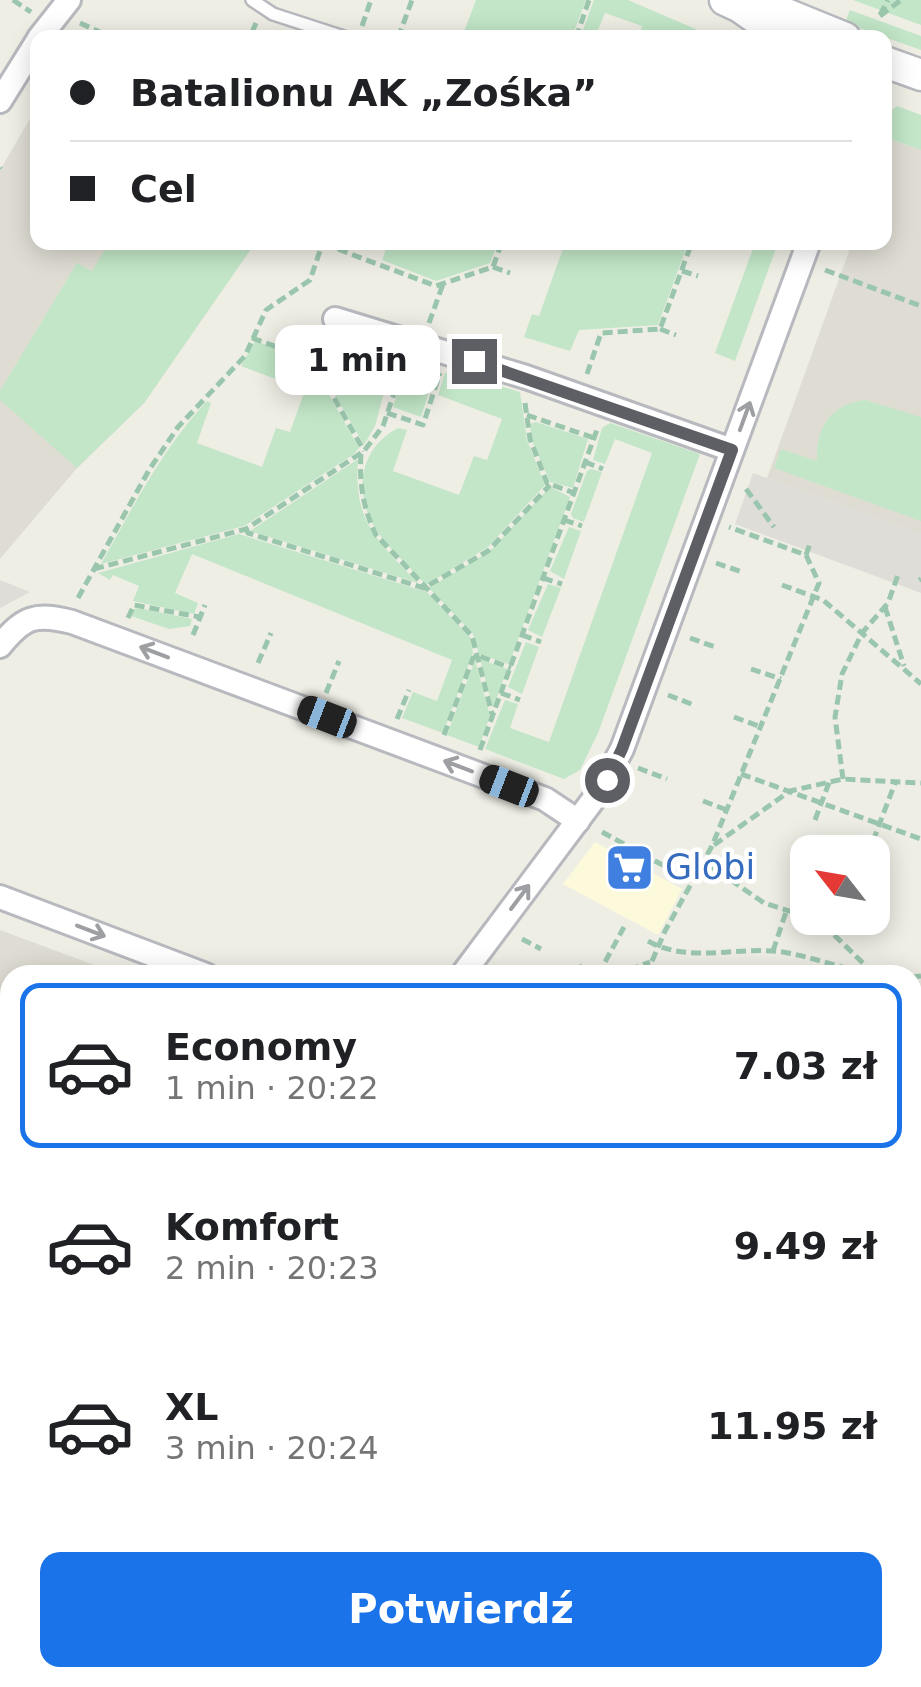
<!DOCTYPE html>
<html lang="pl">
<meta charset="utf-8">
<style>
:root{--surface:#fff;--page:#f6f6f6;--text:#202124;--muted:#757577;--line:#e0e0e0;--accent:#1a73e8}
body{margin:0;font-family:"DejaVu Sans",sans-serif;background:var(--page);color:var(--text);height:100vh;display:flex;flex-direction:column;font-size:38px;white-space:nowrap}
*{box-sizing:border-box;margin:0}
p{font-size:32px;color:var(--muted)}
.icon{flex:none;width:55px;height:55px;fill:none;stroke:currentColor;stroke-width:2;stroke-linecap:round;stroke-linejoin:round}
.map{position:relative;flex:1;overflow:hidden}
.details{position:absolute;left:0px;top:965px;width:922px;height:722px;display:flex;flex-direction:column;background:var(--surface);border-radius:30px 30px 0 0;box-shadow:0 5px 25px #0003}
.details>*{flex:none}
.hud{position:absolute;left:30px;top:30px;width:862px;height:220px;border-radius:20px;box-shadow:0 5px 25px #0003;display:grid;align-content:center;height:220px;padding:0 40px;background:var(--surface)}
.needle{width:65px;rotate:301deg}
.fabs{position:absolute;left:790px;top:835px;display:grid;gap:20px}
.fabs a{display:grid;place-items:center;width:100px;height:100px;border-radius:20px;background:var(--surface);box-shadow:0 5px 25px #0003;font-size:50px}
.end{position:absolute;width:45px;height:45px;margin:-22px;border:12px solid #5d5f65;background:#fff;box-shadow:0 0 0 5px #fff}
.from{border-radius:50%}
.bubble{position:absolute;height:70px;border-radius:20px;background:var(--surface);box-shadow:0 5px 25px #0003;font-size:32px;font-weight:700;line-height:70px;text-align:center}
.car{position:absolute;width:30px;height:60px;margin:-30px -15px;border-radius:12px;box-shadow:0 0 8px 2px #0007;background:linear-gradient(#222 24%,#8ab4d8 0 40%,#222 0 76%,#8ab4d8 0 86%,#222 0)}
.hud b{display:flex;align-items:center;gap:35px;height:95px;font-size:38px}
.hud b+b{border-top:2px solid var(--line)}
.hud i{width:25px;height:25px;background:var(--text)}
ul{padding:18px 0 0;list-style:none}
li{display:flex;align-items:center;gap:30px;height:165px;margin:0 20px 15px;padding:0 20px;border:5px solid transparent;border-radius:20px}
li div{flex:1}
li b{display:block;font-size:38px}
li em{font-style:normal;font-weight:700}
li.active{border-color:var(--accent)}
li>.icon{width:90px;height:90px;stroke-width:1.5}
.cta{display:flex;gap:20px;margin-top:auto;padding:20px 40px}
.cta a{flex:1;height:115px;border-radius:20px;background:var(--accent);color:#fff;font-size:40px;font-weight:700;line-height:115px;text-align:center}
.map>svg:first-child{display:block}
.commercial{fill:#fdfadc}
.industrial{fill:#deddd7}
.education{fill:#dfddd3}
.green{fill:#c2e6c7}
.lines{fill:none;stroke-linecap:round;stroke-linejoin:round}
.service-casing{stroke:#b7b9be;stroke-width:16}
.minor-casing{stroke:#b7b9be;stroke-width:28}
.tertiary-casing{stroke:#b7b9be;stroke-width:35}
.path{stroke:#9bc6ae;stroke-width:5;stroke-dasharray:10 5;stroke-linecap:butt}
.service{stroke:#fff;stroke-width:11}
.minor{stroke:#fff;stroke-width:22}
.tertiary{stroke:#fff;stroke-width:30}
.oneway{stroke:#9e9fa3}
.route{stroke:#5d5f65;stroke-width:12}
.labels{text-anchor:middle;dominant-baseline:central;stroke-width:9;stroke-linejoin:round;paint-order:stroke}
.shop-label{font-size:35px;fill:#366cbe;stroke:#fff;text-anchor:start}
</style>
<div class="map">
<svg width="921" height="1687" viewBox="0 0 921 1687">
<rect width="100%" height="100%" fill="#efeee5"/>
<!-- commercial -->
<g class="commercial">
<polygon points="595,842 682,889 658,935 563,884"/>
<polygon points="6,1631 10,1631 10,1678 92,1678 89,1687 0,1687 0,1634"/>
</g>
<!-- industrial -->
<g class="industrial">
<polygon points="753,473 921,534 921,593 735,524"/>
<polygon points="0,580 30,592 0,608"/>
<polygon points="0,1557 10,1561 10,1631 0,1634"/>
</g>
<!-- education -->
<g class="education">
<polygon points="37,107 38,242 255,243 144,403 77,468 0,559 0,170"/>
<polygon points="889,139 921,150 921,534 767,478 852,243 885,242 885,151"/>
<polygon points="0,930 121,975 10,975 10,1455 0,1483"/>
</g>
<!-- green -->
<g class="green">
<polygon points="476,0 586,0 572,37 462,37"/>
<polygon points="594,0 628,0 714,37 639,37 642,26 605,13 595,37 583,30"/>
<polygon points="853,0 921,0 921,25"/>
<polygon points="850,10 921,36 921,50 845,23"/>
<path d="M897,106L921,115V150L890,139L885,151C885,133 881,117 897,106Z"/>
<polygon points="127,243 255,243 144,403 77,468 0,400 0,391 77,263 92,271 109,243"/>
<polygon points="388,243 388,242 498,243 490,263 436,281 382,260"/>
<polygon points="565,243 688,243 658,325 579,330 570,351 524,337 532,314 539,316"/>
<polygon points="755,243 778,243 735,361 715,353"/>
<path d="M255,341L310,361L359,448L354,454L244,526L101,564C133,507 162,449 207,401L211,403L197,443L262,467L276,428L290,432L305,390L241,366Z"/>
<polygon points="412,360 435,367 436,370 421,417 393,407 408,363"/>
<polygon points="322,367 385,389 375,426 364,445 321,371"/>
<path d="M451,371L520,392L527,440L545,485L488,547L426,585C412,569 395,554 382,538C353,502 355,450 398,428L407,430L393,471L459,495L474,456L487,460L502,419L438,395L445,373Z"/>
<path d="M865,400L921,417V521L774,468L781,449L817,461C816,427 830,405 865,400Z"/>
<polygon points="536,422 588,439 573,488 550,482 532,441 530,424"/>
<polygon points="610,423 700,454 598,733 580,770 564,779 485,749 505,700 518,704 510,728 549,742 652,453 615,439 605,464 593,460 602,428"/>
<path d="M358,459C353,523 378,541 418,583L250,531Z"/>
<polygon points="591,469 602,472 584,522 573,518 571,514 587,471"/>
<polygon points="550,487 570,497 509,664 479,654 473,634 429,588 490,551"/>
<polygon points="569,527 581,531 564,579 550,571"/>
<polygon points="239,534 427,592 470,637 473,653 443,733 402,718 413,692 437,701 452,660 192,554 175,593 198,603 194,614 133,601 139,586 113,575 110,580 98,573"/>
<polygon points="548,584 561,588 542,637 528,630"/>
<polygon points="139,608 192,619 190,626 169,629 131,616 134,609"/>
<polygon points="526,642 539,647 522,694 508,687"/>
<polygon points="480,659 507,669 493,708"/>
<polygon points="475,660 490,716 479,747 447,735"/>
<polygon points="921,1076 921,1687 613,1687 617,1678 912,1678 912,1088"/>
<polygon points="10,1190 10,1302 0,1298 0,1217"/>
<polygon points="0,1330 10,1333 10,1382 0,1409"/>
<polygon points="10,1455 10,1561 0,1557 0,1483"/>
</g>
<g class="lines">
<defs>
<polyline id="service" points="252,0 273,14 347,38"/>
<g id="minor">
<polyline points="39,38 69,0"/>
<polyline points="0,101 38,40"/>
<polyline points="335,319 526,377 732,450"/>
<path d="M0,646C24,616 36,613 72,622L545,799L578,821"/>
<polyline points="0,897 206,975"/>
<polyline points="462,975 599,792 622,749 809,242"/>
<polyline points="124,1687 128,1678"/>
</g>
<g id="tertiary">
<polyline points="725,0 740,7 786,14 845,38"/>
<polyline points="743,9 784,38"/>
<polyline points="885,62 921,75"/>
</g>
</defs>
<!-- service casing -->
<use href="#service" class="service-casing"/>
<!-- minor casing -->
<use href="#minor" class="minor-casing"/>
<!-- tertiary casing -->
<use href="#tertiary" class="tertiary-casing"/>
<!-- path -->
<g class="path">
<polyline points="13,0 31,12"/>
<polyline points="880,15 888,0"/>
<polyline points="880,16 901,0"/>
<polyline points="80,23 113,38"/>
<polyline points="256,23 253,30 258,38"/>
<polyline points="362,26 371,0"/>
<polyline points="367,35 393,38"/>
<polyline points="398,38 412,0"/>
<polyline points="576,38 589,0"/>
<polyline points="0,168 1,169"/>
<polyline points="324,244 436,286 493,267 502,242"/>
<polyline points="493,267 510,273"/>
<polyline points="825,270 921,306"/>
<polyline points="682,271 698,276"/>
<polyline points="429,323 443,284"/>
<polyline points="660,329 676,335"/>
<polyline points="252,338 395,389"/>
<polyline points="312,359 364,451"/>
<polyline points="587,374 601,333 660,329 692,242"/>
<polyline points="525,403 530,439 547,483 574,493"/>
<polyline points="387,413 423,425 440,373"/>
<polyline points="527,415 594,438"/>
<path d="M361,454C359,483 363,508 376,535L472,636L492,714"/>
<polyline points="585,462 603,469"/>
<polyline points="746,489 774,527"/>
<polyline points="564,520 582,526"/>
<polyline points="246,529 248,533 424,588 488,551 550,485"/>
<polyline points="806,555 811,541"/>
<polyline points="716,563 742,572"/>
<polyline points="94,569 246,529 364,451 383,426 403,367"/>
<polyline points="543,578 562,584"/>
<polyline points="919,580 921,579"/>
<polyline points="782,585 823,600 921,684"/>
<polyline points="78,598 149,470 178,427 245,356 266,310 310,280 323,242"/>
<polyline points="885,607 904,666"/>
<polyline points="128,618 134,605 200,617"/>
<polyline points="193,635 205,605"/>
<polyline points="522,635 541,642"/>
<polyline points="690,638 715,647"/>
<polyline points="258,663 271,633"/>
<polyline points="751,669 781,679"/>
<polyline points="326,693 339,661"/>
<polyline points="501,693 520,700"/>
<polyline points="668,695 694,705"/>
<polyline points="734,717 761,727"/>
<polyline points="397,719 409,690"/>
<polyline points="444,735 473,658 479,656 511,668"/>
<polyline points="480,750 598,427"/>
<polyline points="638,768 667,779"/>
<polyline points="741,774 921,839"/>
<polyline points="843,779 835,717 842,674 862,633 888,603 899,572"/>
<polyline points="703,801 727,810"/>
<polyline points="815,820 830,780"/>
<polyline points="602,832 692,881"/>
<polyline points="873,841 895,783"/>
<polyline points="714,845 790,791 843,779 921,783"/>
<polyline points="706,863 764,903 808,917"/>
<polyline points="810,918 825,926 872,972"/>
<polyline points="522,939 541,949"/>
<path d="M648,941C690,965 744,944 788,953C820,959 848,971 880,975"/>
<polyline points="773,951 786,912"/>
<polyline points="579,966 597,975"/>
<polyline points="598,975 624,927"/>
<polyline points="615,975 650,962"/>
<polyline points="646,975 665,931 712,846 819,583 806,555 729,527"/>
<polyline points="912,977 921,976"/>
<polyline points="912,1079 921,1067"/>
<polyline points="912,1279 921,1277"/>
<polyline points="912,1334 921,1330"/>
<polyline points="912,1374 921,1391"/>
<polyline points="912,1531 921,1547"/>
<polyline points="912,1574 921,1577"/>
<polyline points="912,1636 921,1622"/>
<polyline points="0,1645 5,1640 10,1640"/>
<polyline points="234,1678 269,1687"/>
<polyline points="552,1679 609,1686"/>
<polyline points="54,1687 57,1678"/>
<polyline points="300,1687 302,1678"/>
<polyline points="407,1687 408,1678"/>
<polyline points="482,1687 555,1680"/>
<polyline points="608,1687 613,1678"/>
<polyline points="657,1687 665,1678"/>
<polyline points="882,1687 888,1678"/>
</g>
<!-- service -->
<use href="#service" class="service"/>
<!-- minor -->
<use href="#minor" class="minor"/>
<!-- tertiary -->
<use href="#tertiary" class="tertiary"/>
</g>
<!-- one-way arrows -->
<defs><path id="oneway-shaft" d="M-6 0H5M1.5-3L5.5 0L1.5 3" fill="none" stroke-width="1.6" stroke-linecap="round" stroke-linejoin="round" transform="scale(2.5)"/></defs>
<g class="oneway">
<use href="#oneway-shaft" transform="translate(745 416) rotate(-70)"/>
<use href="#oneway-shaft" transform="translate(154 652) rotate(-159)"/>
<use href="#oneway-shaft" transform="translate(458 766) rotate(-159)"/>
<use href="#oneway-shaft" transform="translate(520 897) rotate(-53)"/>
<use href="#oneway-shaft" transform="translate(91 931) rotate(21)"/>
</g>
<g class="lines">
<!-- route -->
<polyline class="route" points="474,361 732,450 622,749 607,780"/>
</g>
<!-- icons -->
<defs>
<symbol id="supermarket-square" viewBox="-11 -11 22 22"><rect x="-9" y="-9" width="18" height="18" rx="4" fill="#3f7fe0" stroke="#fff"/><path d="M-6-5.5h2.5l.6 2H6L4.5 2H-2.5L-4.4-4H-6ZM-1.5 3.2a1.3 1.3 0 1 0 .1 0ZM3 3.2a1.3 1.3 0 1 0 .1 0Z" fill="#fff"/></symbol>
</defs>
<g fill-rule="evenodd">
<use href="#supermarket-square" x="602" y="840" width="55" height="55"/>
</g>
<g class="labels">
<!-- shop labels -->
<g class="shop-label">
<text x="665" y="867">Globi</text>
</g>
</g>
</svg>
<div class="fabs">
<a><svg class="needle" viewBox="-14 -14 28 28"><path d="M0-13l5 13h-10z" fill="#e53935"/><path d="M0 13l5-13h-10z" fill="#757577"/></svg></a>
</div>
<i class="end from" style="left:607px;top:780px"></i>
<i class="end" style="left:474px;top:361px"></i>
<div class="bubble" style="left:275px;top:325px;width:165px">1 min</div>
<i class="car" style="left:327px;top:717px;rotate:291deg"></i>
<i class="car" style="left:509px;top:786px;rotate:291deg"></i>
<div class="hud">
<b><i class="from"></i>Batalionu AK „Zośka”</b>
<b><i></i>Cel</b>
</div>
<section class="details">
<ul>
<li class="active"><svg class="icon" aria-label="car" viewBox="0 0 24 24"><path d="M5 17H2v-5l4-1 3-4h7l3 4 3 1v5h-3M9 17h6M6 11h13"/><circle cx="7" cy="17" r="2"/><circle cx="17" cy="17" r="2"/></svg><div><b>Economy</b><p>1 min · 20:22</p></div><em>7.03 zł</em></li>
<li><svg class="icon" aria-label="car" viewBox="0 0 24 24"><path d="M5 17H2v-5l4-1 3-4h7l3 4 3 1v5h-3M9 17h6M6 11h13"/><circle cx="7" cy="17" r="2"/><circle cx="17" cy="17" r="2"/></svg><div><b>Komfort</b><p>2 min · 20:23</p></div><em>9.49 zł</em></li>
<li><svg class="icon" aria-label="car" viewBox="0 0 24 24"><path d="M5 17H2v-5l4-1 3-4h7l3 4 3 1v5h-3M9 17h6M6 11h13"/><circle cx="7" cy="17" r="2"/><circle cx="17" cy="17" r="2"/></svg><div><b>XL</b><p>3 min · 20:24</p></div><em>11.95 zł</em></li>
</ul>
<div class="cta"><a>Potwierdź</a></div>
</section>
</div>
